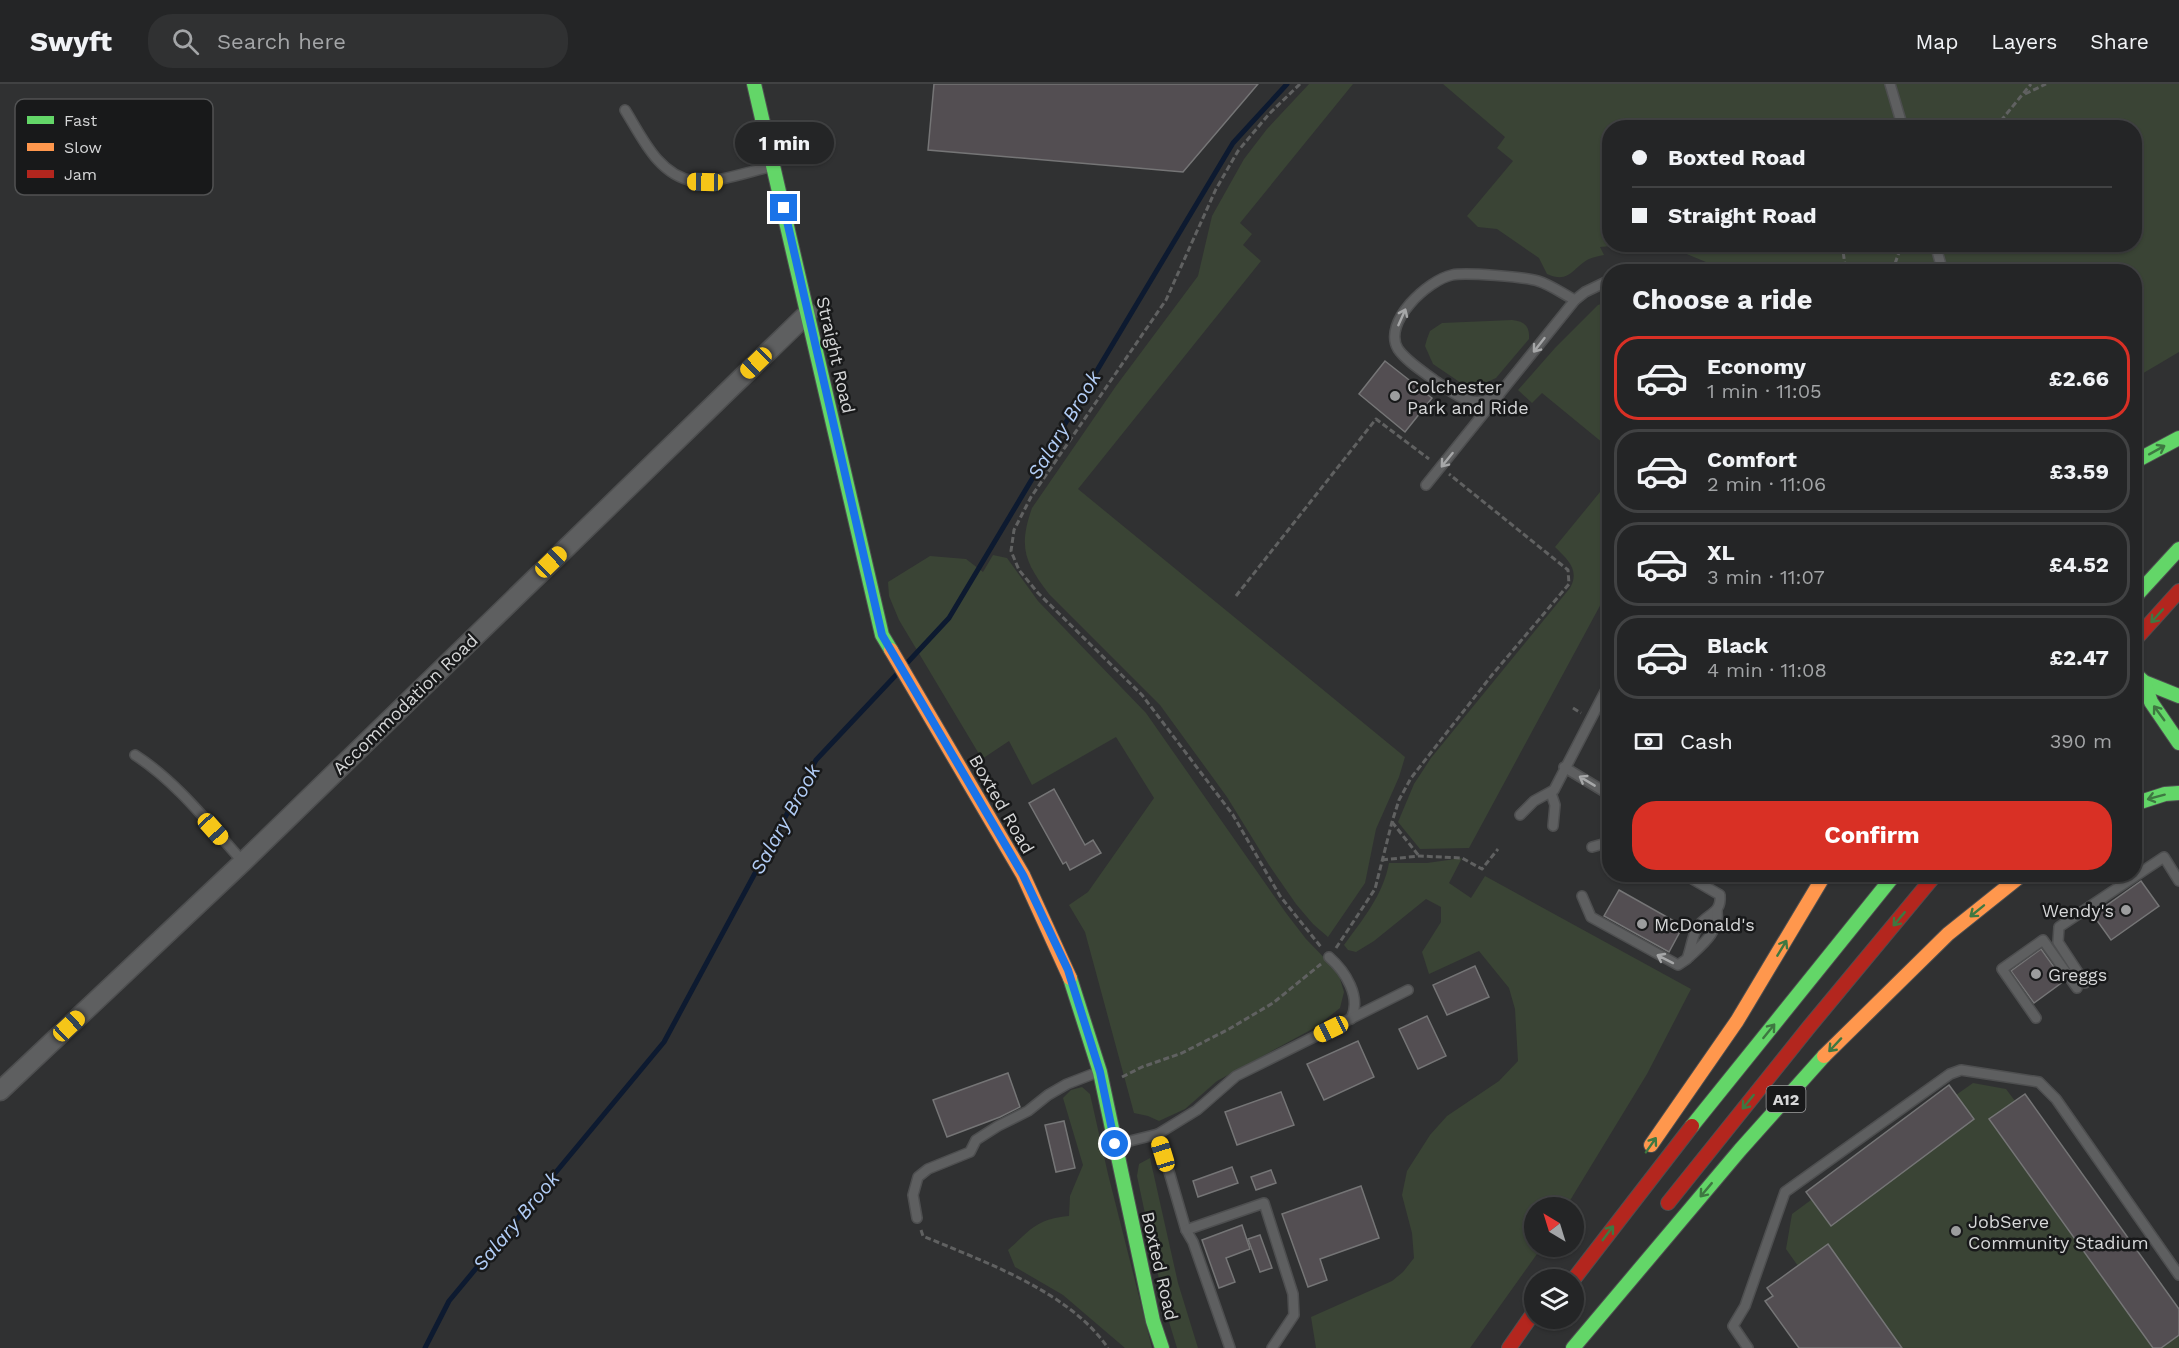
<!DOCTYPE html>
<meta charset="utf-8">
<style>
:root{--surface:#242526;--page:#303132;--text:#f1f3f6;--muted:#a3a5a7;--line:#414243;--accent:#d93025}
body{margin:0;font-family:"Work Sans",sans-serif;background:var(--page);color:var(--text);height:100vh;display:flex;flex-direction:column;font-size:22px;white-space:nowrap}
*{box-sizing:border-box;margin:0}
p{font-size:20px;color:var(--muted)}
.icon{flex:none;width:33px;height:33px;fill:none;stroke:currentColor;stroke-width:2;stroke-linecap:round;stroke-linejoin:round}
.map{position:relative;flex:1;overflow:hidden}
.panel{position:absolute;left:1602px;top:180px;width:540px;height:618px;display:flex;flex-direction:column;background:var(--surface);border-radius:24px;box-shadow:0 2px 4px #0004,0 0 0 2px var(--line)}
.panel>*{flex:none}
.guide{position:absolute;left:1602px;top:36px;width:540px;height:132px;border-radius:24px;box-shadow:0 2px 4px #0004,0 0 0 2px var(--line);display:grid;align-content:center;height:132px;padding:0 30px;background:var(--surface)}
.needle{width:39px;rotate:322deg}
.tools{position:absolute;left:1524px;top:1113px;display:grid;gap:12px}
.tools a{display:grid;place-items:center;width:60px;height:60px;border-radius:50%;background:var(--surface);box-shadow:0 2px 4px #0004,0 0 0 2px var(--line);font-size:30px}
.end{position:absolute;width:27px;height:27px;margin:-14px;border:8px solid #1a73e8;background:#fff;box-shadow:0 0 0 3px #fff}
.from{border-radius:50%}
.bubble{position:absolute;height:42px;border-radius:21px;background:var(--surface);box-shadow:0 2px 4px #0004,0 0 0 2px var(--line);font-size:20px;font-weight:700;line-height:42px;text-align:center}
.car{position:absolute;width:18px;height:36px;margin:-18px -9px;border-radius:8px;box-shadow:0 0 4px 2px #0007;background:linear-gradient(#f5c518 24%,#345 0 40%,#f5c518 0 76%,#345 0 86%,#f5c518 0)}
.guide b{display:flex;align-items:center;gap:21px;height:57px;font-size:22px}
.guide b+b{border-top:2px solid var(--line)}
.guide i{width:15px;height:15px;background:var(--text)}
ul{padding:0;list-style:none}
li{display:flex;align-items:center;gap:18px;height:84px;margin:0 12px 9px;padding:0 18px;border:3px solid var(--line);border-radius:24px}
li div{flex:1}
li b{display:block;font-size:22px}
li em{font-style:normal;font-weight:700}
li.on{border-color:var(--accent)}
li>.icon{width:54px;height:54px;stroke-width:1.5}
h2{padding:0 30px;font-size:27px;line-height:72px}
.pay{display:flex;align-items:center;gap:15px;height:66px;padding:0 30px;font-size:22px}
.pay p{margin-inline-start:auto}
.primary-button{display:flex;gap:12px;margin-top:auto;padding:12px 30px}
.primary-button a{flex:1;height:69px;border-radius:24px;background:var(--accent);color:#fff;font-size:24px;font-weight:700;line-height:69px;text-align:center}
header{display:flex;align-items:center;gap:36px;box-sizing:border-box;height:84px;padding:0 30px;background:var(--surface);border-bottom:2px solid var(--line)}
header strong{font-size:28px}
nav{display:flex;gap:33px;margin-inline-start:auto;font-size:21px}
.search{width:420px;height:54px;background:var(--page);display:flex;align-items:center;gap:15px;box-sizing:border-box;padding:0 21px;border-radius:24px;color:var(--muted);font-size:22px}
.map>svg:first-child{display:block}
.green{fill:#3a4435}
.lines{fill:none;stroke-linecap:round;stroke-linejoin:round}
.stream{stroke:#0d1a30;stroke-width:5}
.building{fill:#534e52;stroke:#757576;stroke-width:1.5}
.lane-casing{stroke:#4e4f50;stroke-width:12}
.street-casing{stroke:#4e4f50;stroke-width:21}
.fast-casing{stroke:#4e4f50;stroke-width:16}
.slow-casing{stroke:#4e4f50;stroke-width:16}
.jam-casing{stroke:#4e4f50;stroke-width:16}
.path{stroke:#606161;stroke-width:3;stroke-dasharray:6 3;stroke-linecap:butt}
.lane{stroke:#5e5f60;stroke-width:9}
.street{stroke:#5e5f60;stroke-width:18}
.fast{stroke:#63d668;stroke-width:14}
.slow{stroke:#ff974d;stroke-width:14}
.jam{stroke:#b3261e;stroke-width:14}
.oneway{stroke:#a6a7a8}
.oneway2{stroke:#3e7841}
.route{stroke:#1a73e8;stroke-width:8}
.poi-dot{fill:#9c9d9e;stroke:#18191a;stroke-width:2}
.labels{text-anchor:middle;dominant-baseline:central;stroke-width:5;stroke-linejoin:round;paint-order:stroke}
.shield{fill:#18191a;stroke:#9d9e9f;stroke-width:1.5}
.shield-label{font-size:16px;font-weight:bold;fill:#d6d7d8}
.street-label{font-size:18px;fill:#d6d7d8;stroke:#18191a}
.poi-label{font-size:18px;fill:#d6d7d8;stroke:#18191a;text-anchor:start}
.water-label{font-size:20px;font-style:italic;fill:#b2cdf6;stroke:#18191a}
.key{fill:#18191a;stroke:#515253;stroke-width:1.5}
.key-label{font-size:16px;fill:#d6d7d8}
</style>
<header>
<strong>Swyft</strong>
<div class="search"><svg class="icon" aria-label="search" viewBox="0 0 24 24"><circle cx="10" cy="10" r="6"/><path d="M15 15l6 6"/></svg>Search here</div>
<nav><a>Map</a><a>Layers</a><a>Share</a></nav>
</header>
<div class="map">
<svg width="2179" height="1264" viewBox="0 0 2179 1264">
<rect width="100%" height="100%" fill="#303132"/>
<!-- green -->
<g class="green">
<path d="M1309,0H1353L1240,139L1252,150L1243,161L1261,177L1078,405L1405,673L1399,693L1376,745L1365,799L1328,853L1313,840L1296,820L1269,781L1227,713L1160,621L1049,510C1025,478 1018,464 1032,424L1116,302L1198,192L1212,132L1244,75L1267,45Z"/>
<path d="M1443,0H2179V268L2135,294L2134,188L1723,187L1718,183L1665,161L2134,160V44H1610V160L1622,161L1600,163L1604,171C1599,172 1593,173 1589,175C1572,184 1570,200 1547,190L1539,174L1497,145L1478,143L1467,132L1513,77L1497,64L1505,53Z"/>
<polygon points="1609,217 1610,217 1609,364 1542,309 1532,319 1518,306 1555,264 1598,221"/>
<path d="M1512,236C1524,237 1530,242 1529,255L1496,294L1483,300L1461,299L1433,280L1425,262L1427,255L1430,247L1442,239Z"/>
<path d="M1609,397V505L1469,764L1420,765L1398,738L1414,700L1431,674L1570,504C1580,486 1568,476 1555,463Z"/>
<polygon points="993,471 1007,474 1038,517 1146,629 1286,829 1306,855 1338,888 1344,908 1340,924 1316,943 1217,997 1185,1025 1159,1037 1148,1032 1134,1029 1085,848 1069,821 1088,808 1154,714 1116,653 1032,701 1009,657 982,675 899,536 889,512 888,498 930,472 966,475 983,488"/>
<path d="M1462,774L1449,799L1471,814L1485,792L1691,905L1647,990L1566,1123L1534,1124V1162L1542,1163L1470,1264H1316L1311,1233L1392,1197L1403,1188L1414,1174L1412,1149L1402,1111L1407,1087L1430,1051L1447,1032L1499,997L1518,977L1515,925L1509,904L1479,867L1429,890L1422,868L1441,838V823L1426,815L1374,857L1356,868L1348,866L1344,861C1363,835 1383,811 1389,779H1427Z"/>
<polygon points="1973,999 2006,1005 2015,1017 2025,1010 2179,1225 2179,1264 1797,1264 1798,1263 1765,1217 1773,1212 1767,1204 1798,1182 1786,1165 1792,1130 1811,1116 1806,1108 1949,1001 1956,1011"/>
<path d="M1082,1003L1090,1010L1108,1090L1152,1264H1125L1063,1211L1015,1183L1008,1166C1031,1145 1037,1135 1069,1132L1070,1112L1083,1081L1063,1014L1071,1006Z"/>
<polygon points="1150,1074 1178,1199 1198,1264 1177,1264 1166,1228 1137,1092 1139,1080"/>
</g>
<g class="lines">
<!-- stream -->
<g class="stream">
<polyline points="908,578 949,534 1233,59 1287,0"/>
<polyline points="425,1264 449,1217 664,958 816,676 896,591"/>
</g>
</g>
<!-- building -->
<g class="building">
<polygon points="934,0 1258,0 1183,88 928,66"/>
<polygon points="1385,277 1432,314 1405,348 1359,310"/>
<polygon points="1054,705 1085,761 1093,756 1101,769 1070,786 1066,778 1063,780 1029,719"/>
<polygon points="2141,797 2159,822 2111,856 2093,831"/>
<polygon points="1619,806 1683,842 1669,868 1604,832"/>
<polygon points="2041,865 2064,897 2034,919 2011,887"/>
<polygon points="1475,882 1489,913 1447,931 1433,901"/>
<polygon points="1427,932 1446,972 1418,985 1399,945"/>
<polygon points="1358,957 1374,993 1324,1016 1307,980"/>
<polygon points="1008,989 1020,1023 1000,1033 947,1053 933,1016"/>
<polygon points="1949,1001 1974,1035 1831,1142 1806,1108"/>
<polygon points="1281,1008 1294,1041 1237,1061 1225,1028"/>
<polygon points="2025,1010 2179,1225 2179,1251 2161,1264 2153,1264 1989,1035"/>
<polygon points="1064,1037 1075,1084 1056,1088 1045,1041"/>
<polygon points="1232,1083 1238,1099 1198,1113 1193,1097"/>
<polygon points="1271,1086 1276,1099 1256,1106 1251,1093"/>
<polygon points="1361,1102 1379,1154 1320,1175 1327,1196 1308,1203 1282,1130"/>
<polygon points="1242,1141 1250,1165 1226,1174 1235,1198 1219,1204 1202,1156"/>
<polygon points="1260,1151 1272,1184 1260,1188 1248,1155"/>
<polygon points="1828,1160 1902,1264 1799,1264 1765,1217 1773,1212 1767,1204"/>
</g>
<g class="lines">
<defs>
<g id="lane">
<polyline points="1890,0 1903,44"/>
<path d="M625,26C642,53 658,91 693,97C710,101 751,87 770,83"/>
<polyline points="1935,160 1943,188"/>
<path d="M1499,311C1494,313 1487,317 1482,317C1466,320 1449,306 1437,298C1424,288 1407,278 1398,265C1382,238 1428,196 1452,191C1465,188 1525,193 1538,197C1551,201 1563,210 1575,216"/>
<polyline points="1426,401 1575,216 1585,208 1610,196"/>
<path d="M135,671C177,698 209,740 243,778"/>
<polyline points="1564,683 1610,711"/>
<polyline points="1551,709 1555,721 1553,742"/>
<polyline points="1520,731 1534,717 1554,706 1610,598"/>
<polyline points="1592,763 1610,758"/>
<path d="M1582,812L1591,833L1678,881L1687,875C1691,865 1692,853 1697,844C1706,829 1722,831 1720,811L1684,790"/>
<path d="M1329,873C1345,887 1362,913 1351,935"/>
<path d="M1689,873C1703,860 1720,847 1717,826"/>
<polyline points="2085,899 2058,858 2059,843 2164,773 2179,797"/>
<polyline points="2036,934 2002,885 2043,856 2077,904"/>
<polyline points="1158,1050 1186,1146 1193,1158 1230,1264"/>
<polyline points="1118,1060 1158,1050 1197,1026 1236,992 1408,906"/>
<polyline points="917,1134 913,1111 918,1093 928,1085 970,1068 976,1056 998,1042 1028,1027 1048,1011 1067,1000 1098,988"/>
<polyline points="1186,1146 1264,1119 1293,1210 1294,1231 1272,1264"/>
<polyline points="1748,1264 1733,1242 1745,1222 1785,1108 1950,990 1961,986 2039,998 2056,1015 2179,1191"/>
</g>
<polyline id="street" points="0,1007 243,778 808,229"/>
<g id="fast">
<polyline points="754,0 882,551 891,566"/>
<polyline points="2134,378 2179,354"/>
<polyline points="2134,514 2179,465"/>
<polyline points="2134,589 2144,598 2179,612"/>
<polyline points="2144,598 2151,618 2179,659"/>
<polyline points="2134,720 2165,710 2179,709"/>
<polyline points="1070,894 1100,988 1153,1237 1162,1264"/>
<polyline points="1692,1042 1895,790"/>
<polyline points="1573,1264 1740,1066 1824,972"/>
</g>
<g id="slow">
<polyline points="891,566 1023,791 1070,894"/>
<polyline points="1824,972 1948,850 2023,790"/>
<polyline points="1651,1061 1737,937 1825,790"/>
</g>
<g id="jam">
<polyline points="2134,557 2179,507"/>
<polyline points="1668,1119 1809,943 1936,790"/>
<polyline points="1573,1196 1692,1042"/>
<polyline points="1509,1264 1534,1228"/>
</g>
</defs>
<!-- lane casing -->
<use href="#lane" class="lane-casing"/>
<!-- street casing -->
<use href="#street" class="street-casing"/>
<!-- fast casing -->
<use href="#fast" class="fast-casing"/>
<!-- slow casing -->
<use href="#slow" class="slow-casing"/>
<!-- jam casing -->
<use href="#jam" class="jam-casing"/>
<!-- path -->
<g class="path">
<polyline points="1300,0 1269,30 1238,67 1216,105 1166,216 1031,413 1014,446 1011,467 1019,486 1038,509 1142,611 1233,731 1280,812 1321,863"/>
<polyline points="2025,10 2046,0"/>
<polyline points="1995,44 2031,0"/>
<polyline points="1842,160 1846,188"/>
<polyline points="1892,188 1902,160"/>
<polyline points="1236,512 1376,335 1429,375"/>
<polyline points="1573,624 1581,629"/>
<polyline points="1392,738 1419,772"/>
<polyline points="1382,776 1419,772 1462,774 1482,785 1498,765"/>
<polyline points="1336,864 1375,805 1392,738 1399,716 1411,694 1492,591 1569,500 1568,486 1449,390"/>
<polyline points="1122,993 1142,983 1182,969 1229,945 1273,919 1321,880"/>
<path d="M921,1146L923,1152C984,1178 1069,1207 1108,1264"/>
</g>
<!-- lane -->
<use href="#lane" class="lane"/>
<!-- street -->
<use href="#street" class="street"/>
<!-- fast -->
<use href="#fast" class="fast"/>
<!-- slow -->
<use href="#slow" class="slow"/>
<!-- jam -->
<use href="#jam" class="jam"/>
</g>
<!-- one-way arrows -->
<defs><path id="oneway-shaft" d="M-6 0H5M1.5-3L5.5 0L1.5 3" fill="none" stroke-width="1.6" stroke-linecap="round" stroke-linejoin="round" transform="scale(1.5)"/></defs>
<g class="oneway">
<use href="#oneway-shaft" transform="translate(1402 233) rotate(-66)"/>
<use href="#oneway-shaft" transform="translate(1539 261) rotate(128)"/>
<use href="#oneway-shaft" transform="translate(1447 376) rotate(129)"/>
<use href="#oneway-shaft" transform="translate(1587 697) rotate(-149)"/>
<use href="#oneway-shaft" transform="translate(1665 875) rotate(-153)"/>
</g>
<g class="oneway2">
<use href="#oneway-shaft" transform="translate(2157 366) rotate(-29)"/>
<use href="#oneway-shaft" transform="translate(2157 532) rotate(132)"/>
<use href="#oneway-shaft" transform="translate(2159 629) rotate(-126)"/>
<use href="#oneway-shaft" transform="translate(2156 713) rotate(165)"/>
<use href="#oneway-shaft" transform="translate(1977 827) rotate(141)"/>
<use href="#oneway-shaft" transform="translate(1899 835) rotate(130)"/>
<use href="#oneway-shaft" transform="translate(1782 864) rotate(-59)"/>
<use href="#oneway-shaft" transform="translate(1769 947) rotate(-51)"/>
<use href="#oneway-shaft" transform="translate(1835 961) rotate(133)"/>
<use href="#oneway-shaft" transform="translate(1748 1018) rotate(129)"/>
<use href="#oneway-shaft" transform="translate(1651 1061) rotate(-55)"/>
<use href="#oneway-shaft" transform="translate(1706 1106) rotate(130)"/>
<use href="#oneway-shaft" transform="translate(1608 1149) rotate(-53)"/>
</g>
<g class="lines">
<!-- route -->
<polyline class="route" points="784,124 882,551 1023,791 1068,886 1100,988 1115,1060"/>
</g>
<!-- markers -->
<g class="poi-dot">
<circle cx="1395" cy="312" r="6"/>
<circle cx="2126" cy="826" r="6"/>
<circle cx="1642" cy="840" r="6"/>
<circle cx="2036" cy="890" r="6"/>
<circle cx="1956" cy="1147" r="6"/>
</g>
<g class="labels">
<!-- shield labels -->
<rect class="shield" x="1766.5" y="1002" width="39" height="26" rx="4.5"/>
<g class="shield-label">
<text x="1786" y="1015">A12</text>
</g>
<!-- street labels -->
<g class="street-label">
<text transform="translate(836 271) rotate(77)">Straight Road</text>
<text transform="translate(405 620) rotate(-44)">Accommodation Road</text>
<text transform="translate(1002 720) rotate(60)">Boxted Road</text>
<text transform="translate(1160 1182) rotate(77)">Boxted Road</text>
</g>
<!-- poi labels -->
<g class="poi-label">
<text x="1407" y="302">Colchester<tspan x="1407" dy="21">Park and Ride</tspan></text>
<text x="2114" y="826" text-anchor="end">Wendy's</text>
<text x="1654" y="840">McDonald's</text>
<text x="2048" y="890">Greggs</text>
<text x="1968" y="1137">JobServe<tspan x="1968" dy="21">Community Stadium</tspan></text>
</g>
<!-- water labels -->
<g class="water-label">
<text transform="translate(1064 341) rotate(-59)">Salary Brook</text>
<text transform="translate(785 735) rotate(-61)">Salary Brook</text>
<text transform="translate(516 1137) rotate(-50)">Salary Brook</text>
</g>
</g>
<!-- legend -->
<rect x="15" y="15" width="198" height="96" rx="9" class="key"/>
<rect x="27" y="32" width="27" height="8" fill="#63d668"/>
<rect x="27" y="59" width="27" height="8" fill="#ff974d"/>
<rect x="27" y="86" width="27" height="8" fill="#b3261e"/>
<g class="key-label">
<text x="64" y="42">Fast</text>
<text x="64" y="69">Slow</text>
<text x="64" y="96">Jam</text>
</g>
</svg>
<div class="tools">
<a><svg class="needle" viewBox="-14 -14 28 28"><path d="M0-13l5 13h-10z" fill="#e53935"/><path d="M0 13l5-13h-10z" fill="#a3a5a7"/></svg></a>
<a><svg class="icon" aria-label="layers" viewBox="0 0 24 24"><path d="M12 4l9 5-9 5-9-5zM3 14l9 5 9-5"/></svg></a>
</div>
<i class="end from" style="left:1115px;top:1060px"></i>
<i class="end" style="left:784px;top:124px"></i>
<div class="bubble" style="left:735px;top:38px;width:99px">1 min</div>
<i class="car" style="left:705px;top:98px;rotate:271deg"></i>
<i class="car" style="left:756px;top:279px;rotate:226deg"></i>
<i class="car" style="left:551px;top:478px;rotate:46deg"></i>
<i class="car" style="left:213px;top:745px;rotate:138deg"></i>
<i class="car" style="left:69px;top:942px;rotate:47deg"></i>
<i class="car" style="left:1331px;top:945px;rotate:244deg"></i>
<i class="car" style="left:1163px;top:1070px;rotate:343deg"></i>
<div class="guide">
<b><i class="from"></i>Boxted Road</b>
<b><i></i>Straight Road</b>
</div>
<section class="panel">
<h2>Choose a ride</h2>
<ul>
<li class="on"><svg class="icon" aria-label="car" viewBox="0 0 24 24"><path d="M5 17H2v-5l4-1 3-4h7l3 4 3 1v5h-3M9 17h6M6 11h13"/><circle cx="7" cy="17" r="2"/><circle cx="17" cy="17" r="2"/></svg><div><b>Economy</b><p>1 min · 11:05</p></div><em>£2.66</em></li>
<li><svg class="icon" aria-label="car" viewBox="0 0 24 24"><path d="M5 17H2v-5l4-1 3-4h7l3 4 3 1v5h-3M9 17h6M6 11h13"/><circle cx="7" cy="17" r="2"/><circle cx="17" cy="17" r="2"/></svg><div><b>Comfort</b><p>2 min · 11:06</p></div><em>£3.59</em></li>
<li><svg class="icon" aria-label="car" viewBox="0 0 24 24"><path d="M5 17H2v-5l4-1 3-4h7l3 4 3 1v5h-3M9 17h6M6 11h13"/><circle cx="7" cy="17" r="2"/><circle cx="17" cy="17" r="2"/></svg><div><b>XL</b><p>3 min · 11:07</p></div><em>£4.52</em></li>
<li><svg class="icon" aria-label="car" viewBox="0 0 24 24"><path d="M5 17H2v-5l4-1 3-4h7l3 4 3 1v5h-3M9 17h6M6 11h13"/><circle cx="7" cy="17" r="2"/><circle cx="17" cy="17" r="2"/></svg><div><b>Black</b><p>4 min · 11:08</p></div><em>£2.47</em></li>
</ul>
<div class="pay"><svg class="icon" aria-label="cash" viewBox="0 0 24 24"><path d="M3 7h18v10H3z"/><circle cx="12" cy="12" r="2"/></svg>Cash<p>390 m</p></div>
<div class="primary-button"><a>Confirm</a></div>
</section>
</div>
